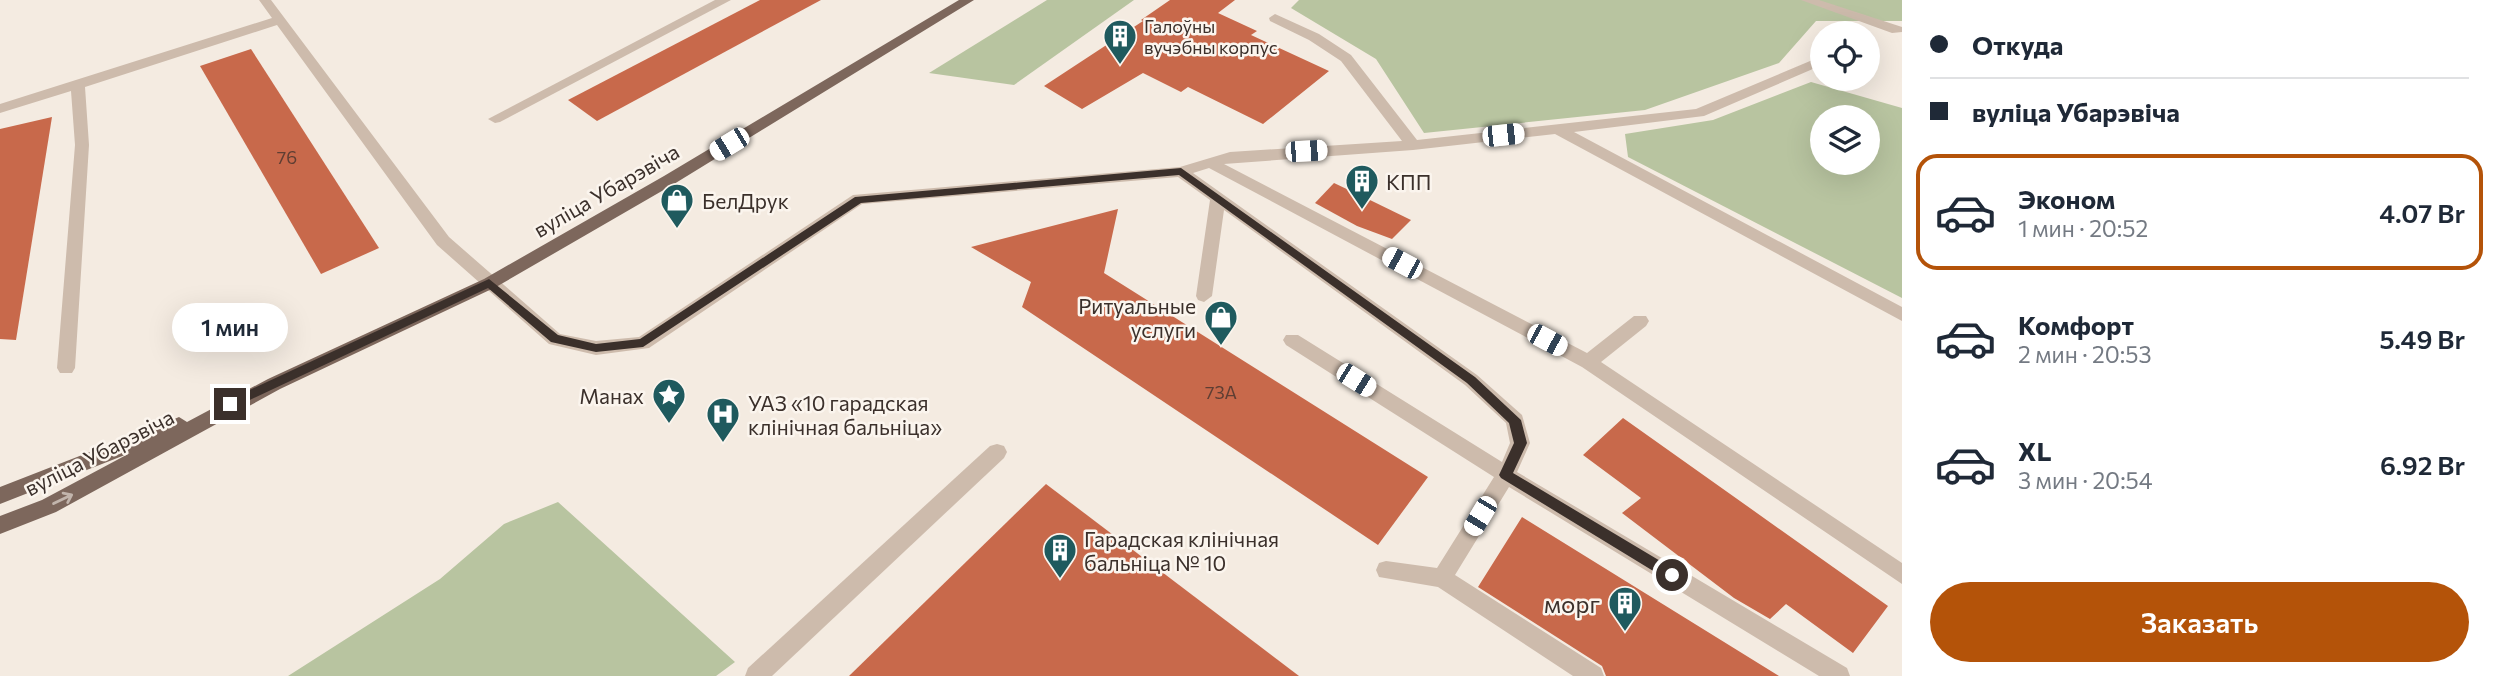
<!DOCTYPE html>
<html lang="ru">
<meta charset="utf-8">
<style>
:root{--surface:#fff;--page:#f6f6f7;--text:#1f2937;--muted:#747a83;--line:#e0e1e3;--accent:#b45309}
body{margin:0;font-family:Commissioner,sans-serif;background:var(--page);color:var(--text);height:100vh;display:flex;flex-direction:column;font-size:26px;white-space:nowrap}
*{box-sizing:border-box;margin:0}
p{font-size:23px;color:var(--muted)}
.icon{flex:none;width:38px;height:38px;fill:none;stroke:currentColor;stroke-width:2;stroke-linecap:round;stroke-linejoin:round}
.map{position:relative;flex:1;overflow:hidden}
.drawer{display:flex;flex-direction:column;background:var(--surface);width:595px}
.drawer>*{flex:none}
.guide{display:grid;align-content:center;height:154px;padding:0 28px;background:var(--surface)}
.tools{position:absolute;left:1810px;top:21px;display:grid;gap:14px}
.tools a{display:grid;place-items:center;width:70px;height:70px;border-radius:50%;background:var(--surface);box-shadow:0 7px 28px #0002;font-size:35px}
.end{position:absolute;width:32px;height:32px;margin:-16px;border:9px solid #3b302b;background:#fff;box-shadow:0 0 0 4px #fff}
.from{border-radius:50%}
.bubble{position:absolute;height:49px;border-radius:24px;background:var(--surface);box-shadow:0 7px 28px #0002;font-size:23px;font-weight:600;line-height:49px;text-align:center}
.car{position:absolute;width:21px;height:42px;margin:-21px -10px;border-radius:9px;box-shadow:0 0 5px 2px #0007;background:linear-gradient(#fff 24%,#345 0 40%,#fff 0 76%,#345 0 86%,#fff 0)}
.guide b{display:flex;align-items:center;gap:24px;height:66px;font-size:26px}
.guide b+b{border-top:2px solid var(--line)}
.guide i{width:18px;height:18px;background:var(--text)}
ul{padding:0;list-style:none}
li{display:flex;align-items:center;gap:21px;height:116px;margin:0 14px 10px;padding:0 14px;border:4px solid transparent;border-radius:21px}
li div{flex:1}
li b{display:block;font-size:26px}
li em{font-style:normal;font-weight:600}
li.current{border-color:var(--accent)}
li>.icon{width:63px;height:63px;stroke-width:1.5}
.primary-button{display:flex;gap:14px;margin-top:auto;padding:14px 28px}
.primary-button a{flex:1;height:80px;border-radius:42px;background:var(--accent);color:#fff;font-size:28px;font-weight:600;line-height:80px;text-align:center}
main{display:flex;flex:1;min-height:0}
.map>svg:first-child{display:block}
.green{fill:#b8c4a0;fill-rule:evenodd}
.building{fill:#c8694b}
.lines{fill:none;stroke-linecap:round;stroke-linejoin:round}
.minor{fill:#cdbbac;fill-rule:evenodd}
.major{fill:#7d675c;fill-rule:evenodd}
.oneway{stroke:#c2b5ac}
.route{fill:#3b302b}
.labels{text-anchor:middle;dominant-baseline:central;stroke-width:5;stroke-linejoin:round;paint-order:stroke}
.far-poi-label{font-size:18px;fill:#3b302b;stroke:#fbf5ee;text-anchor:start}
.number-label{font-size:18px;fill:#5e3e33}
.poi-label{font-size:21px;fill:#3b302b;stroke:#fbf5ee;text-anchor:start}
.street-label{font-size:21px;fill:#3b302b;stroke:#fbf5ee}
.near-poi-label{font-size:24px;fill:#3b302b;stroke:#fbf5ee;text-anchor:end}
</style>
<main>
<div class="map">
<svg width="1902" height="676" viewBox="0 0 1902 676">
<rect width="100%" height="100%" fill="#f4ebe1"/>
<!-- green -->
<g class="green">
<polygon points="1047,0 1134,0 1014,85 929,73"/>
<polygon points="1299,0 1902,0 1902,21 1816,21 1779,63 1645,110 1424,133 1376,59 1291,8"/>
<path d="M1811,82L1902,108V298L1628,157L1625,134L1713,120ZM1867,117V163H1822V117Z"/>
<polygon points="558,502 735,662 716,676 288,676 440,579 504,524"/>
</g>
<!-- building -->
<g class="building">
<polygon points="760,0 821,0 597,121 568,100"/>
<polygon points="1170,0 1235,0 1218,13 1257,31 1251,35 1329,71 1263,124 1188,87 1181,92 1143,73 1082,109 1044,86 1143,21 1141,20"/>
<polygon points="251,49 379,248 321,274 200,66"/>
<polygon points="52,117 16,340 0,339 0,129"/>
<polygon points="1334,183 1372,201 1411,220 1392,239 1357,226 1315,203"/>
<polygon points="1118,209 1104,273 1428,477 1378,545 1022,307 1031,282 971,247"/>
<polygon points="1623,418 1888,606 1853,653 1786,604 1770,619 1734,598 1622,513 1641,498 1583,455"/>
<polygon points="1046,484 1299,676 849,676"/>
<polygon points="1522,517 1779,676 1606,676 1602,666 1478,587"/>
</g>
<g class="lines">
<!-- minor -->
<g class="minor">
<polygon points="259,0 271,0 449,237 560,334 596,341 639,337 853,195 1180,167 1230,152 1402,141 1341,61 1309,40 1270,21 1269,18 1275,14 1319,34 1351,55 1417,140 1696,109 1822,56 1822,65 1704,116 1574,132 1902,307 1902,321 1555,134 1413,150 1224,164 1587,353 1634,316 1646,316 1649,321 1646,326 1601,362 1902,563 1902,584 1582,367 1209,168 1193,173 1477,375 1522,415 1530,443 1517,472 1847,668 1850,676 1819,676 1509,487 1455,575 1601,668 1604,676 1573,676 1438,587 1379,577 1376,570 1379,563 1386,561 1437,568 1494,477 1286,345 1283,340 1286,335 1298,335 1502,462 1510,443 1506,423 1465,385 1224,210 1212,296 1204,302 1198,300 1196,296 1210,200 1178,177 862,204 649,348 596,355 549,344 437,245 277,25 85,87 89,145 75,368 72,373 60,373 57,368 75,145 71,91 0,113 0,104 272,18"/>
<polygon points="715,0 731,0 500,122 495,123 488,119"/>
<polygon points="1801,0 1819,0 1902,27 1902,32 1892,33"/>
<polygon points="997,444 1004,446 1007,452 1004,458 772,676 745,676 748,668 990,446"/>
</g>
<!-- major -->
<polygon class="major" points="959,0 974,0 674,184 496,287 280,389 56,512 0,534 0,516 42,500 130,453 0,504 0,487 172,420 179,417 187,422 268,379 484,279 664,176"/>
</g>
<!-- one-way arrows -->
<defs><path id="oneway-shaft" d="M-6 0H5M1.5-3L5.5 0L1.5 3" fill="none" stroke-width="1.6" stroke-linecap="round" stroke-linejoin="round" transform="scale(1.75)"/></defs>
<use class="oneway" href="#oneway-shaft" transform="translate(63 499) rotate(-26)"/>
<!-- route -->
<polygon class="route" points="1181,168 1475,377 1521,420 1527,443 1513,473 1677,571 1677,580 1668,580 1501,478 1499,475 1514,443 1509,423 1467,383 1179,175 861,203 643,347 596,352 551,342 488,288 235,407 226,407 224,404 226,401 489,279 558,335 596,344 640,339 855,197"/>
<!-- icons -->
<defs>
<symbol id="building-pin" viewBox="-11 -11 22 30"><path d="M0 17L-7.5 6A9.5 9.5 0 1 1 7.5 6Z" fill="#1f5a5e" stroke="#fbf5ee"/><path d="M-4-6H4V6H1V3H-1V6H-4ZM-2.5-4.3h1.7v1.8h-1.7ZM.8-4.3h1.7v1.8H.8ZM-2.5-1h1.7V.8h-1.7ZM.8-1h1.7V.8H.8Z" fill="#fff"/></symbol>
<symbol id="shop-pin" viewBox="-11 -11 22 30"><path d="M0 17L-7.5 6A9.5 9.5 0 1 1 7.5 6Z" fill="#1f5a5e" stroke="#fbf5ee"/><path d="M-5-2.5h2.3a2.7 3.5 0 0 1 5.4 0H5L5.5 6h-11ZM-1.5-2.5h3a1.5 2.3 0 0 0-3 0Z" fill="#fff"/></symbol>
<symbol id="sight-pin" viewBox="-11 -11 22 30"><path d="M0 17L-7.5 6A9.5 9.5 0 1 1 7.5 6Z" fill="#1f5a5e" stroke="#fbf5ee"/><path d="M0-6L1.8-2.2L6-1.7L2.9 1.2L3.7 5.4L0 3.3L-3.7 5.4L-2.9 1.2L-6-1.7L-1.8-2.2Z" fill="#fff"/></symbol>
<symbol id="hospital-pin" viewBox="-11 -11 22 30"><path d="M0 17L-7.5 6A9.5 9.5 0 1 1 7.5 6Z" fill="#1f5a5e" stroke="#fbf5ee"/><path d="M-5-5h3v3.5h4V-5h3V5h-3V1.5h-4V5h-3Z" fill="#fff"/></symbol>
</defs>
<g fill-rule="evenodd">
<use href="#building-pin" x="1101" y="17" width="38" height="52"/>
<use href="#building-pin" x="1343" y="162" width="38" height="52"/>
<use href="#shop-pin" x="658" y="181" width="38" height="52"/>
<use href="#shop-pin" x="1202" y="298" width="38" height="52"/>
<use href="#sight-pin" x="650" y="376" width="38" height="52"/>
<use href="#hospital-pin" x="704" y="395" width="38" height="52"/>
<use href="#building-pin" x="1041" y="531" width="38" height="52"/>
<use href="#building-pin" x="1606" y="584" width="38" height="52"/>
</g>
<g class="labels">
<!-- far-poi labels -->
<g class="far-poi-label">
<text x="1144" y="26">Галоўны<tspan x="1144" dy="21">вучэбны корпус</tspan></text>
</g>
<!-- number labels -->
<g class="number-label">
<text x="287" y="157">76</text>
<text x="1221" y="392">73А</text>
</g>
<!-- poi labels -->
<g class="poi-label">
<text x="1386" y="181">КПП</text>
<text x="702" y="200">БелДрук</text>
<text x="1196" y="305" text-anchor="end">Ритуальные<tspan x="1196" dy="24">услуги</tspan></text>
<text x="644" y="395" text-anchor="end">Манах</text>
<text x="748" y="402">УАЗ «10 гарадская<tspan x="748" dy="24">клінічная бальніца»</tspan></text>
<text x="1084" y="538">Гарадская клінічная<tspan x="1084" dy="24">бальніца № 10</tspan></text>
</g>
<!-- street labels -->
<g class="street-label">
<text transform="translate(606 190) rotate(-30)">вуліца Убарэвіча</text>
<text transform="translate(99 452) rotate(-27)">вуліца Убарэвіча</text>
</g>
<!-- near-poi labels -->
<g class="near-poi-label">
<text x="1600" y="603">морг</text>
</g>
</g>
</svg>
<div class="tools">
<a><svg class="icon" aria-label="locate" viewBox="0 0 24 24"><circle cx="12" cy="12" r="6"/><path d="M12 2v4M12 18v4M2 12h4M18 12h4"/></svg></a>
<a><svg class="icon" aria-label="layers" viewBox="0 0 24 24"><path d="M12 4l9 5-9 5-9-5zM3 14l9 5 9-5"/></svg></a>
</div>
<i class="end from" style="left:1672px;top:575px"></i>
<i class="end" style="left:230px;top:404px"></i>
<div class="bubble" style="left:172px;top:303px;width:116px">1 мин</div>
<i class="car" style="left:1503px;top:135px;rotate:84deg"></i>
<i class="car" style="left:729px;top:144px;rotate:239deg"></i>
<i class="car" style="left:1306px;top:151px;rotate:87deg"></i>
<i class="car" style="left:1402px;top:263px;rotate:298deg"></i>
<i class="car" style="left:1547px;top:340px;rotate:118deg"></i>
<i class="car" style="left:1356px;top:380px;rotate:122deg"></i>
<i class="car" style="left:1480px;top:516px;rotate:211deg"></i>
</div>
<section class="drawer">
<div class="guide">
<b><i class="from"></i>Откуда</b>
<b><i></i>вуліца Убарэвіча</b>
</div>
<ul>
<li class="current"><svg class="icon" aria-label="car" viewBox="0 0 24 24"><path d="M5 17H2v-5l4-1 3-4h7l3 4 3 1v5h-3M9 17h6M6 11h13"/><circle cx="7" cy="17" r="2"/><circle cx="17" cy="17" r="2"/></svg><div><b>Эконом</b><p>1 мин · 20:52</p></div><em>4.07 Br</em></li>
<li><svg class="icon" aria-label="car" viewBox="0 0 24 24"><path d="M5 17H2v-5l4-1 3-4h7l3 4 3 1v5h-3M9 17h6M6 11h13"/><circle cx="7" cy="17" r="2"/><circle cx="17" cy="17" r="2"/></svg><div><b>Комфорт</b><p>2 мин · 20:53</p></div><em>5.49 Br</em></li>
<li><svg class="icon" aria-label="car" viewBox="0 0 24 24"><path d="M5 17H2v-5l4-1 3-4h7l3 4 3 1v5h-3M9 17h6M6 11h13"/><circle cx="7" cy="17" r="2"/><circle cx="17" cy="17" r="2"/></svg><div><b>XL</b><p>3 мин · 20:54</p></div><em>6.92 Br</em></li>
</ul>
<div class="primary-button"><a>Заказать</a></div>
</section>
</main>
